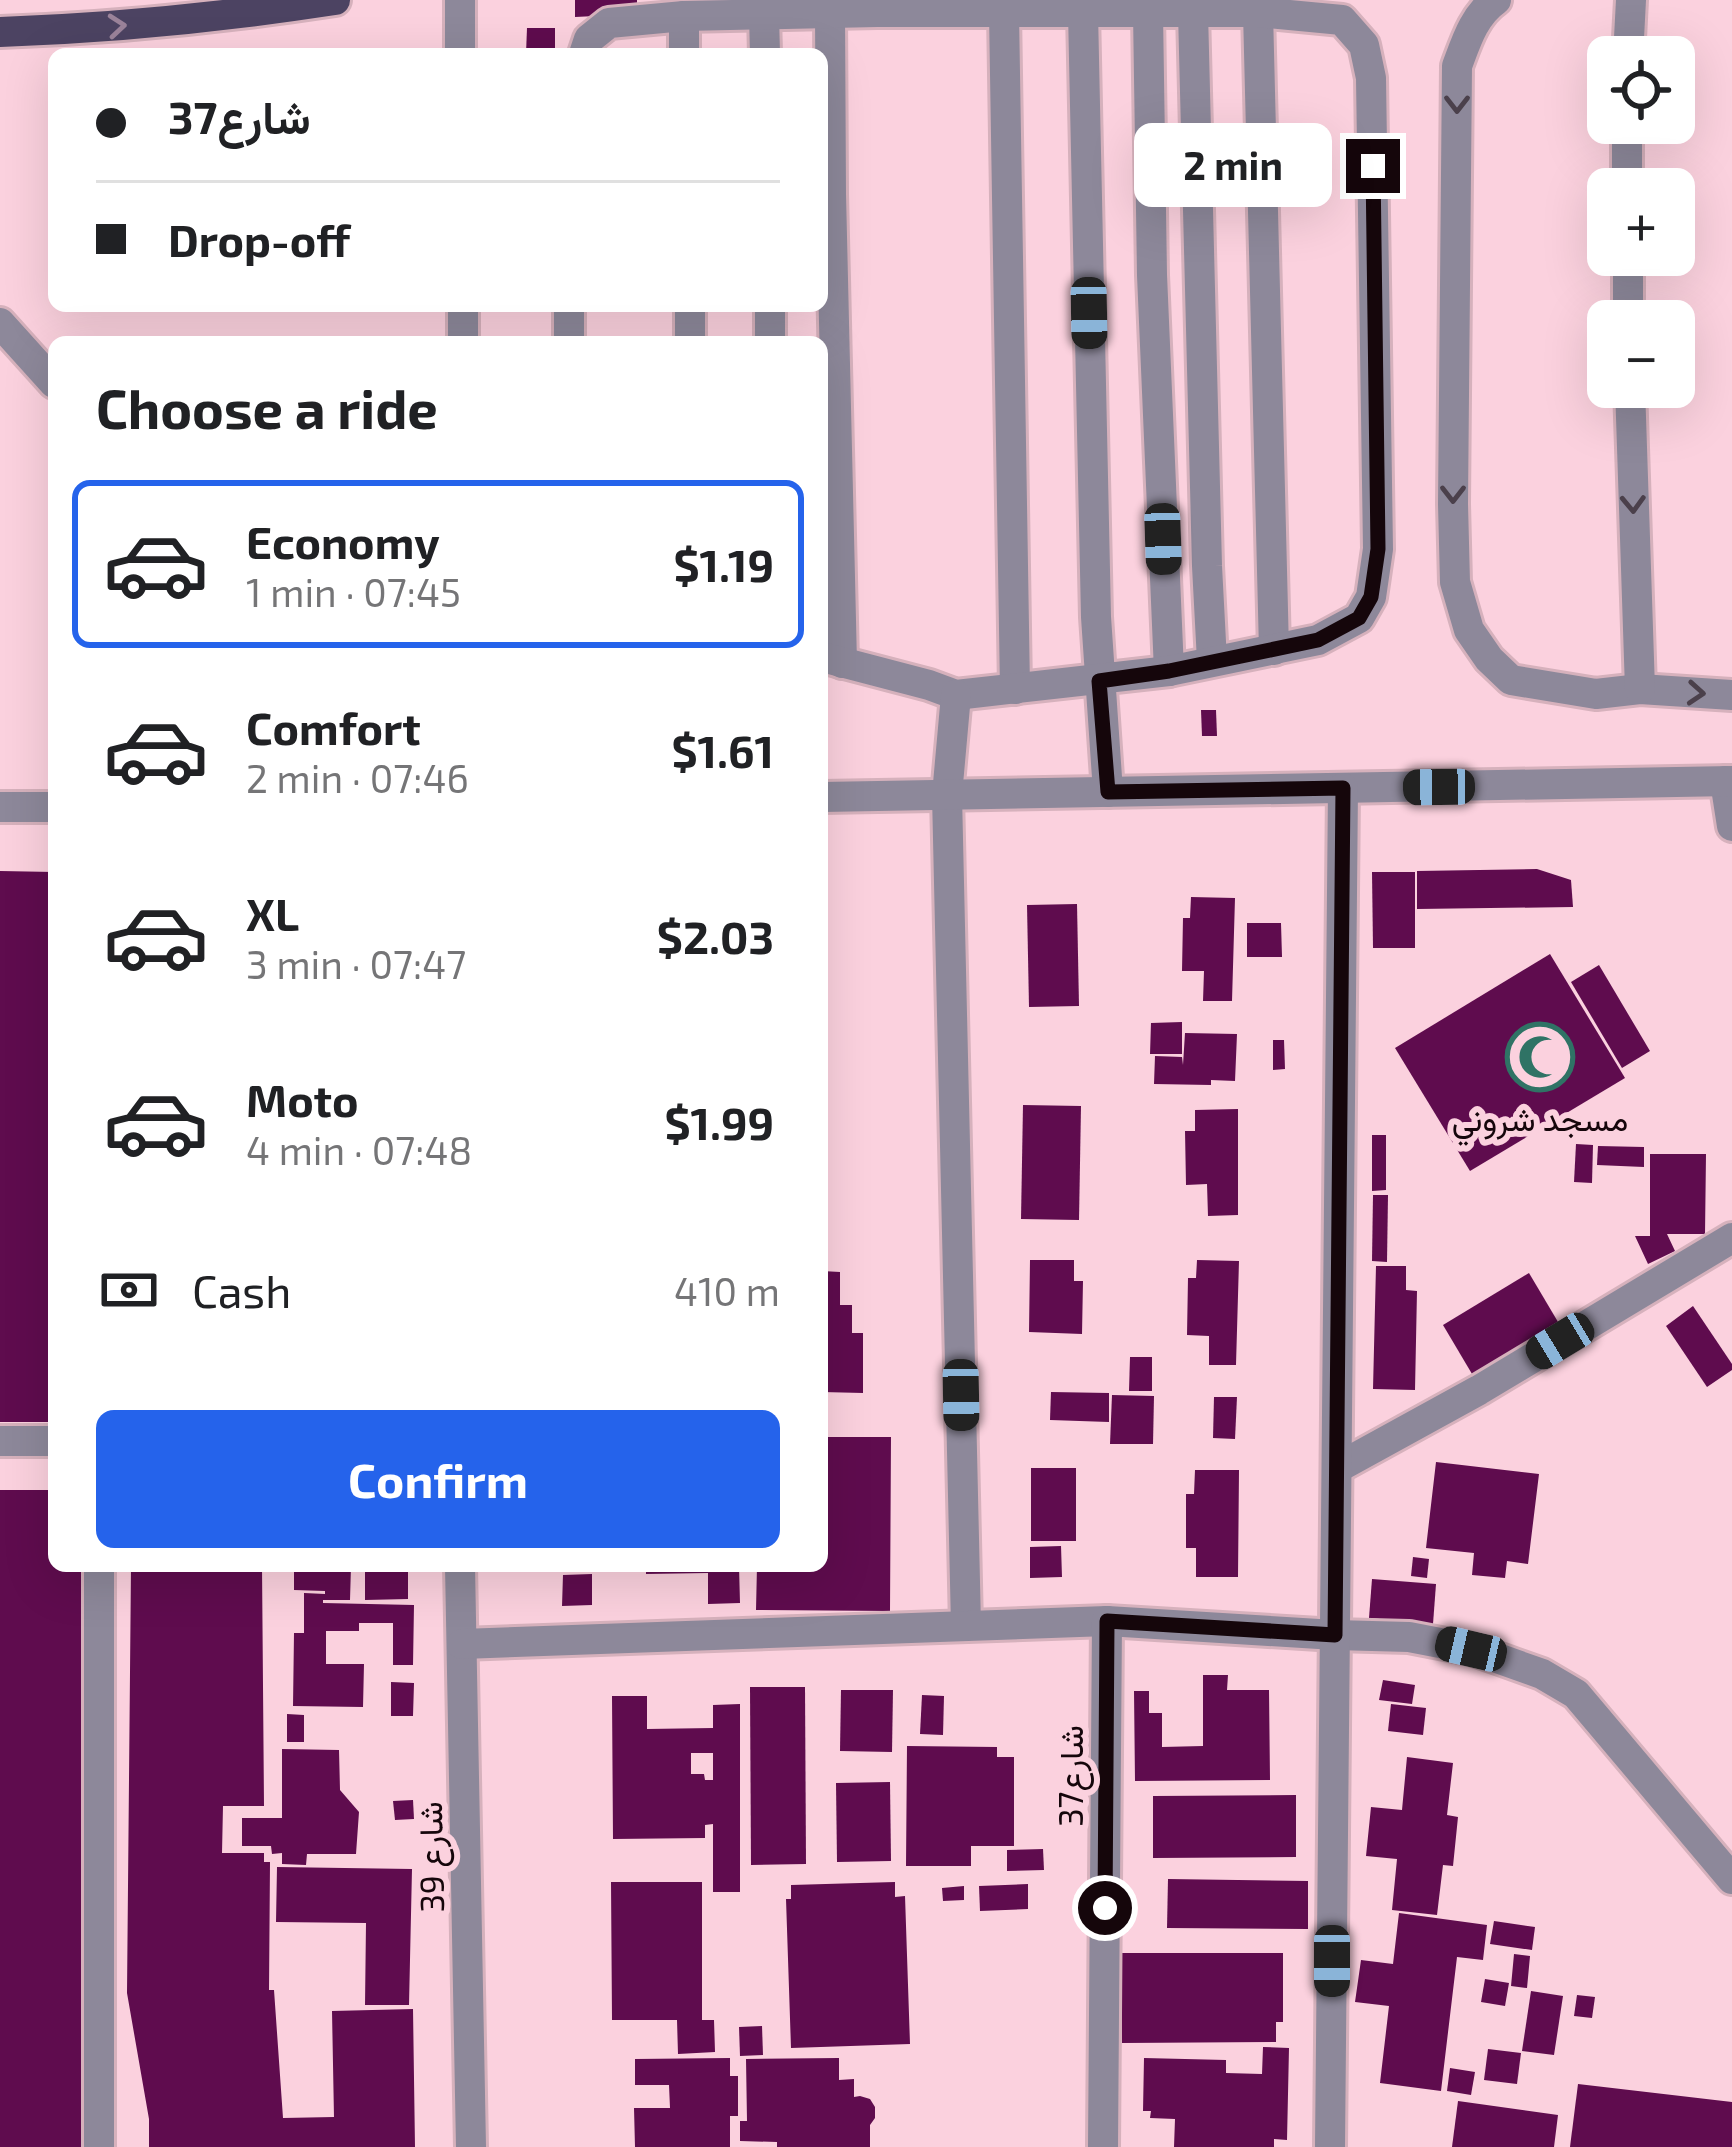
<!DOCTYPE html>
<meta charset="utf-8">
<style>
:root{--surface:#fff;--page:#f6f6f6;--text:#202124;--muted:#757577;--line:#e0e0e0;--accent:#2563eb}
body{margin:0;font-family:"Exo 2",Vazirmatn,sans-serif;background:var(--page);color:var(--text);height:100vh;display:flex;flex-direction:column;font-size:45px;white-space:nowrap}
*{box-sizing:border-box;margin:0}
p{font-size:39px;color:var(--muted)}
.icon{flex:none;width:66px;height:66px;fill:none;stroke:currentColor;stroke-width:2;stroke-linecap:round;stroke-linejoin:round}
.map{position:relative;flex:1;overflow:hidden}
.panel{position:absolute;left:48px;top:336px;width:780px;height:1236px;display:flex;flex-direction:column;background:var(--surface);border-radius:18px;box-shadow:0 12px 48px #0002}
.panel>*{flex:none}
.banner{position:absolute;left:48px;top:48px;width:780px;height:264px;border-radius:18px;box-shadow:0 12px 48px #0002;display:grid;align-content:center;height:264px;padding:0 48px;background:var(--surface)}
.tools{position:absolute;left:1587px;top:36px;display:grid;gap:24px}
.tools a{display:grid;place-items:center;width:108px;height:108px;border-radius:18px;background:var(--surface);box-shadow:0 12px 48px #0002;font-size:60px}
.end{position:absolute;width:54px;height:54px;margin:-27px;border:15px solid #15060b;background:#fff;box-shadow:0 0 0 6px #fff}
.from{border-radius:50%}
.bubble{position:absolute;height:84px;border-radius:18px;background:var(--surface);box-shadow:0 12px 48px #0002;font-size:39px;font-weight:700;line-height:84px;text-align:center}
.car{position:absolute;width:36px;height:72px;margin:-36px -18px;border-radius:15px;box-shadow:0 0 9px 3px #0007;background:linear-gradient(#222 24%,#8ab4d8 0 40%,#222 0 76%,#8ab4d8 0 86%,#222 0)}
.banner b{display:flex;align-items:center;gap:42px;height:114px;font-size:45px}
.banner b+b{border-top:3px solid var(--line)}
.banner i{width:30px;height:30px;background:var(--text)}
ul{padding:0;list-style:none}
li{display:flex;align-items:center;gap:36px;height:168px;margin:0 24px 18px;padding:0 24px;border:6px solid transparent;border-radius:18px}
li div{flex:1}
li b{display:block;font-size:45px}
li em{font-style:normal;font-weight:700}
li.current{border-color:var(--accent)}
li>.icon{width:108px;height:108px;stroke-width:1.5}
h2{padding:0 48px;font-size:54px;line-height:144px}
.pay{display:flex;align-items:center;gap:30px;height:132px;padding:0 48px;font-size:45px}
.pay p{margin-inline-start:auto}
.action{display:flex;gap:24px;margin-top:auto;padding:24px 48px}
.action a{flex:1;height:138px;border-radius:18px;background:var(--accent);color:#fff;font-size:48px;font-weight:700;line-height:138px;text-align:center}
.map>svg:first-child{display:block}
.building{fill:#5f0c4e;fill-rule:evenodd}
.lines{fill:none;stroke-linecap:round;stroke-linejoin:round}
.minor-casing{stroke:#d6b1bc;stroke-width:36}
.major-casing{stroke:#d6b1bc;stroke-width:36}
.minor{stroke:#8d889a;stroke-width:30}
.major{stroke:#4c4362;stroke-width:30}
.oneway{stroke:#9b839a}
.oneway2{stroke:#4b404b}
.route{stroke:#15060b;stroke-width:15}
.labels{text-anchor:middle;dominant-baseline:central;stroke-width:12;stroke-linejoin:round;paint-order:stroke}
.poi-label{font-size:33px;fill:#15060b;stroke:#fbd1de}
.street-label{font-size:33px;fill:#15060b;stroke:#fbd1de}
</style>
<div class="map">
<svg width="1732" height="2147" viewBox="0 0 1732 2147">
<rect width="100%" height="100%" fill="#fbd1de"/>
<!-- building -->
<g class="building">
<polygon points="575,0 637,0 637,14 575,17"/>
<polygon points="527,28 555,28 555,54 526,54"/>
<polygon points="1201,710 1216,710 1217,736 1202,736"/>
<polygon points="1537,869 1571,880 1573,907 1417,909 1417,871"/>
<polygon points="0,871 54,872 54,1422 0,1422"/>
<polygon points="1372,872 1415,872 1415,948 1373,948"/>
<polygon points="1191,897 1235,898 1232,1001 1203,1001 1204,971 1182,971 1183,918 1190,918"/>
<polygon points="1077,904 1079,1006 1029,1007 1027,905"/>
<polygon points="1247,923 1281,923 1282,957 1247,957"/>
<polygon points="1550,954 1625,1078 1470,1171 1395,1048"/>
<polygon points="1599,965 1650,1051 1622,1068 1571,982"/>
<polygon points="1182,1022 1182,1054 1150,1054 1151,1023"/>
<polygon points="1185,1033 1237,1034 1235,1081 1211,1080 1211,1085 1154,1084 1155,1056 1182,1057 1183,1065"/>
<polygon points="1273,1040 1284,1040 1285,1069 1273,1070"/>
<polygon points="1023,1105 1081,1106 1079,1220 1021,1219"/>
<polygon points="1238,1109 1238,1215 1208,1216 1207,1184 1186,1185 1185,1131 1195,1131 1195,1110"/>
<polygon points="1372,1135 1386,1135 1386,1190 1372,1191"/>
<polygon points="1576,1144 1593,1145 1592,1183 1574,1182"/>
<polygon points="1598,1146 1644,1147 1644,1167 1597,1165"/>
<polygon points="1650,1154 1706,1154 1705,1234 1667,1234 1675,1251 1648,1264 1635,1236 1650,1236"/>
<polygon points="1373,1195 1388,1195 1387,1262 1372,1261"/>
<polygon points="1030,1260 1074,1260 1074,1281 1083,1281 1082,1334 1029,1332"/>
<polygon points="1197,1260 1239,1261 1236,1365 1209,1365 1209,1336 1187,1335 1188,1278 1196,1278"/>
<polygon points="1376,1266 1406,1266 1406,1290 1417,1291 1415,1390 1373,1389"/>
<polygon points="822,1271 840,1272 840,1305 852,1305 852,1333 863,1333 863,1393 822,1392"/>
<polygon points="1529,1273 1561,1327 1475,1379 1443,1325"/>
<polygon points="1693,1306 1732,1364 1732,1370 1707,1387 1666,1326"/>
<polygon points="1130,1357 1152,1357 1152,1391 1129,1391"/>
<polygon points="1051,1392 1109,1393 1109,1422 1050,1420"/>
<polygon points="1112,1395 1154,1396 1153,1444 1110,1444"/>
<polygon points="1214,1397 1237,1397 1235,1439 1213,1438"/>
<polygon points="822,1437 891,1437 890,1611 756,1610 757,1566 822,1566"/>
<polygon points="1436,1462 1539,1474 1528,1564 1507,1561 1505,1578 1472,1575 1474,1553 1426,1548"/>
<rect x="1031" y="1468" width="45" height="73"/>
<polygon points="1195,1470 1239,1470 1238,1577 1196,1577 1196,1548 1186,1548 1186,1494 1194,1494"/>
<polygon points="0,1490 54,1490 54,1566 86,1566 84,2147 0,2147"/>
<polygon points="1061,1546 1062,1577 1030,1578 1030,1547"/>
<polygon points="1413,1557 1429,1559 1427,1578 1411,1576"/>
<polygon points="131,1566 262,1566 264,1806 223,1806 222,1853 264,1853 264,1862 270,1862 269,1990 274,1990 283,2118 334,2117 332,2011 413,2009 415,2147 149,2147 149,2119 127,1993"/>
<polygon points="294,1566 351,1566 350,1600 323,1600 323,1603 414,1605 413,1665 393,1665 393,1623 359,1623 359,1631 326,1631 326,1664 364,1664 363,1707 293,1706 294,1633 304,1633 304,1593 325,1594 325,1591 294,1590"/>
<polygon points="646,1566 739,1566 740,1603 708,1604 708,1573 646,1574"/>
<polygon points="365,1568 408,1568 408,1599 365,1600"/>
<polygon points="592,1574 592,1605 562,1606 563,1575"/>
<polygon points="1372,1579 1436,1584 1433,1624 1369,1618"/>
<polygon points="1203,1675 1228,1675 1227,1690 1269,1690 1270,1780 1135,1781 1134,1691 1149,1691 1149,1713 1162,1713 1162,1747 1203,1746"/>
<polygon points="1383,1680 1415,1685 1412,1704 1379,1700"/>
<polygon points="391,1682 414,1683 413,1716 391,1716"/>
<polygon points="750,1687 805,1687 806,1864 751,1865"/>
<polygon points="841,1690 893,1690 892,1752 840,1751"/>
<polygon points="922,1695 944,1696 943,1735 920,1734"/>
<path d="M612,1696H647V1729L713,1728V1705L740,1704V1892H713V1824L705,1825V1838L613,1839ZM691,1753H713V1780H705L704,1774H691Z"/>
<polygon points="1391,1704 1426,1708 1423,1735 1388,1731"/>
<polygon points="287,1714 304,1715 304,1742 287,1742"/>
<polygon points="907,1746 997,1747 997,1757 1014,1757 1014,1846 971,1846 971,1866 906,1866"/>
<polygon points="282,1749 339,1750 340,1790 359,1812 356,1854 307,1854 306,1865 282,1864 282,1853 272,1854 271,1846 242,1846 242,1818 282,1818"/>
<polygon points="1407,1757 1453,1763 1447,1815 1458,1817 1453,1866 1443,1865 1437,1915 1392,1910 1397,1859 1366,1856 1371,1807 1402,1810"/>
<polygon points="890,1782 891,1861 837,1862 836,1783"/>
<polygon points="1296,1795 1296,1857 1153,1858 1153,1796"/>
<polygon points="413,1800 414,1819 395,1820 393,1801"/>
<polygon points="1043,1849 1044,1870 1007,1871 1007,1850"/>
<polygon points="277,1867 412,1869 409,2005 365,2005 366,1923 276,1922"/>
<polygon points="1168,1879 1308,1881 1308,1929 1167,1928"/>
<polygon points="611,1882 702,1882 702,2020 714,2020 715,2052 678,2054 677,2020 612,2020"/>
<polygon points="895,1882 895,1897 905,1896 910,2044 791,2048 786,1899 791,1899 791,1885"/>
<polygon points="1028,1884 1028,1909 980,1911 979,1886"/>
<polygon points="964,1886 964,1900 943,1901 942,1888"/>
<polygon points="1399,1913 1487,1925 1483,1960 1457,1957 1441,2091 1380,2083 1389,2006 1355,2002 1361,1960 1393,1964"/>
<polygon points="1494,1921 1535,1927 1532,1950 1490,1944"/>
<polygon points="1121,1953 1283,1953 1283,2022 1276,2022 1276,2042 1122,2043"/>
<polygon points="1514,1954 1530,1956 1527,1988 1511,1986"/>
<polygon points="1485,1979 1509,1983 1505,2006 1481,2002"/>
<polygon points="1531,1991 1563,1996 1554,2055 1522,2051"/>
<polygon points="1577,1995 1595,1997 1592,2018 1574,2016"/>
<polygon points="762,2026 763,2055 740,2056 739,2027"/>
<polygon points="1263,2047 1289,2048 1287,2140 1274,2139 1274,2147 1174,2147 1175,2119 1150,2118 1151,2111 1143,2111 1144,2058 1226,2060 1226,2073 1262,2074"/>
<polygon points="1488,2049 1521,2053 1517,2084 1484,2080"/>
<polygon points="730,2058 730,2076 738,2076 738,2116 730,2116 730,2147 635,2147 634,2108 670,2108 669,2085 635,2085 635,2059"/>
<polygon points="839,2058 839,2080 854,2079 854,2097 860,2096 870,2099 875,2107 875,2118 870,2125 870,2147 777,2147 777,2142 740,2141 740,2121 747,2121 746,2059"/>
<polygon points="1450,2068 1475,2072 1471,2095 1447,2091"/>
<polygon points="1578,2084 1732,2102 1732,2147 1570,2147"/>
<polygon points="1458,2101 1558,2115 1554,2147 1452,2147"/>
</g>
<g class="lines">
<defs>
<g id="minor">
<polyline points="460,0 460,54"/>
<path d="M1496,0C1474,15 1466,42 1457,66L1453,504L1455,582L1469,630L1489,659L1511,680L1596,694L1640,689L1732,695"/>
<polyline points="1004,12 1015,689"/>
<polyline points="1083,12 1096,617 1108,792"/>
<polyline points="1148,12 1152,275 1169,671"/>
<polyline points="1193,12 1207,566 1212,661"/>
<polyline points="1258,12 1274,650"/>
<polyline points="830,13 831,194 842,663"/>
<polyline points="764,15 765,54"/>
<polyline points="684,16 684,54"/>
<polyline points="584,54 589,39 609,23 684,16 877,12 1258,12 1342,20 1364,45 1371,78 1378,549 1371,597 1359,618 1318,640 1169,671 956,695 929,685 822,657"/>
<polyline points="1628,57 1631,0"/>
<polyline points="1627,123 1627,189"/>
<polyline points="1628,255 1628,321"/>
<polyline points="463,306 463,342"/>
<polyline points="690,306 690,342"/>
<polyline points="770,306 770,342"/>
<polyline points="0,323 54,383"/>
<polyline points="569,342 569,306"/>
<polyline points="1630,387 1640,689"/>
<polyline points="956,695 947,795 966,1626"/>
<polyline points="1725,781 1732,826"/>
<polyline points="822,797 1732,781"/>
<polyline points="0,807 54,807"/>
<polyline points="0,1441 54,1441"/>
<polyline points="1337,1468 1479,1390 1732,1238"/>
<polyline points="460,1566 471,2147"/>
<polyline points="462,1644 1107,1621 1335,1635 1409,1637 1471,1649 1500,1659 1542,1674 1576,1694 1732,1879"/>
<polyline points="99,2147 99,1566"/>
<polyline points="1103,2147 1107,1621"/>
<polyline points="1330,2147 1343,788"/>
</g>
<path id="major" d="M0,32C113,28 224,17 335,0"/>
</defs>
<!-- minor casing -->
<use href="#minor" class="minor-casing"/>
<!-- major casing -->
<use href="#major" class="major-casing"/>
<!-- minor -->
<use href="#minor" class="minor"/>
<!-- major -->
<use href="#major" class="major"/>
</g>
<!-- one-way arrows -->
<defs><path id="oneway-chevron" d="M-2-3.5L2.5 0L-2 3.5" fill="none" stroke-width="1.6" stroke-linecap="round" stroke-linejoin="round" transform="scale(3)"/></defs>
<use class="oneway" href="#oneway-chevron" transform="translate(117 26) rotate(-5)"/>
<g class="oneway2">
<use href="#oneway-chevron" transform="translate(1457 104) rotate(90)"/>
<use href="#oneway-chevron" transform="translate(1453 494) rotate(90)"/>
<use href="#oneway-chevron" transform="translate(1633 504) rotate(88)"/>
<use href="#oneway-chevron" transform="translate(1696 693) rotate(4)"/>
</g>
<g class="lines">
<!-- route -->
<polyline class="route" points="1105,1908 1107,1621 1335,1635 1343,788 1108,792 1099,681 1169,671 1318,640 1359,618 1371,597 1378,549 1373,166"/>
</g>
<!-- icons -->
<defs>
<symbol id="mosque-ring" viewBox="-11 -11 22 22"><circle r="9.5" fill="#fbd1de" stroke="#2f7365" stroke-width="1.5"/><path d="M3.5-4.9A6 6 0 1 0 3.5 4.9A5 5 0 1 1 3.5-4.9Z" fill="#2f7365"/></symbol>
</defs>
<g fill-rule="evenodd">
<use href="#mosque-ring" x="1502" y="1019" width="76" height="76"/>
</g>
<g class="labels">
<!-- poi labels -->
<g class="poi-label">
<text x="1540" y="1118">مسجد شروني</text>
</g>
<!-- street labels -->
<g class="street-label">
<text transform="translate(1070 1776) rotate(-90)">شارع37</text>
<text transform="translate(430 1857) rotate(-91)">شارع 39</text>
</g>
</g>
</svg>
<div class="tools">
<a><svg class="icon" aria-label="locate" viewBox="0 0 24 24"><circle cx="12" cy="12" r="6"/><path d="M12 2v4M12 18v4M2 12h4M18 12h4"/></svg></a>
<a>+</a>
<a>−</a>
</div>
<i class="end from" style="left:1105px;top:1908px"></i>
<i class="end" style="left:1373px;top:166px"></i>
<div class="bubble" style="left:1134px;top:123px;width:198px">2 min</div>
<i class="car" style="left:1089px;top:313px;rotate:179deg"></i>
<i class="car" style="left:1163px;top:539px;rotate:178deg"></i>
<i class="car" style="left:1439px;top:787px;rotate:269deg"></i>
<i class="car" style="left:1560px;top:1341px;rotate:239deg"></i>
<i class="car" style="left:961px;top:1395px;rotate:179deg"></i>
<i class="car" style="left:1471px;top:1649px;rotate:283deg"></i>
<i class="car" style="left:1332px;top:1961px;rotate:180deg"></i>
<div class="banner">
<b><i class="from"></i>شارع37</b>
<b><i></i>Drop-off</b>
</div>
<section class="panel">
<h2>Choose a ride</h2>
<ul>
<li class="current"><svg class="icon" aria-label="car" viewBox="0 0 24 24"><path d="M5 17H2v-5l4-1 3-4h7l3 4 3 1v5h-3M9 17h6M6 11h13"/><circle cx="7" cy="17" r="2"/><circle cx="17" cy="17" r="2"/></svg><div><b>Economy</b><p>1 min · 07:45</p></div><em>$1.19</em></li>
<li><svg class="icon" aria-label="car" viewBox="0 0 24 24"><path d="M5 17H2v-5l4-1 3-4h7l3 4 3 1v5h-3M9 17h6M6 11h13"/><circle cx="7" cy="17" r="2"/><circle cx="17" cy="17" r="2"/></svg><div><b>Comfort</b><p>2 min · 07:46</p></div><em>$1.61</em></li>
<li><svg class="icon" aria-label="car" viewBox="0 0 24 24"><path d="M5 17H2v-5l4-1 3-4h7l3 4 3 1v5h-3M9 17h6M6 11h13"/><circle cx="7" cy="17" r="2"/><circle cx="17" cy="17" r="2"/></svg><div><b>XL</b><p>3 min · 07:47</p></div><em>$2.03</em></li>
<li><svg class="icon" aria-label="car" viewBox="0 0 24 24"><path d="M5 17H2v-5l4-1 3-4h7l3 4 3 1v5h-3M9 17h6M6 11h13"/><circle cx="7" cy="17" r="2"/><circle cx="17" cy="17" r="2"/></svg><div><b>Moto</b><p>4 min · 07:48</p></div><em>$1.99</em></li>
</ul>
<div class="pay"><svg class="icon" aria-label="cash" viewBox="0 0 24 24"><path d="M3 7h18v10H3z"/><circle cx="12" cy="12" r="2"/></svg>Cash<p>410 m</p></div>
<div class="action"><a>Confirm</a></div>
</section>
</div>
